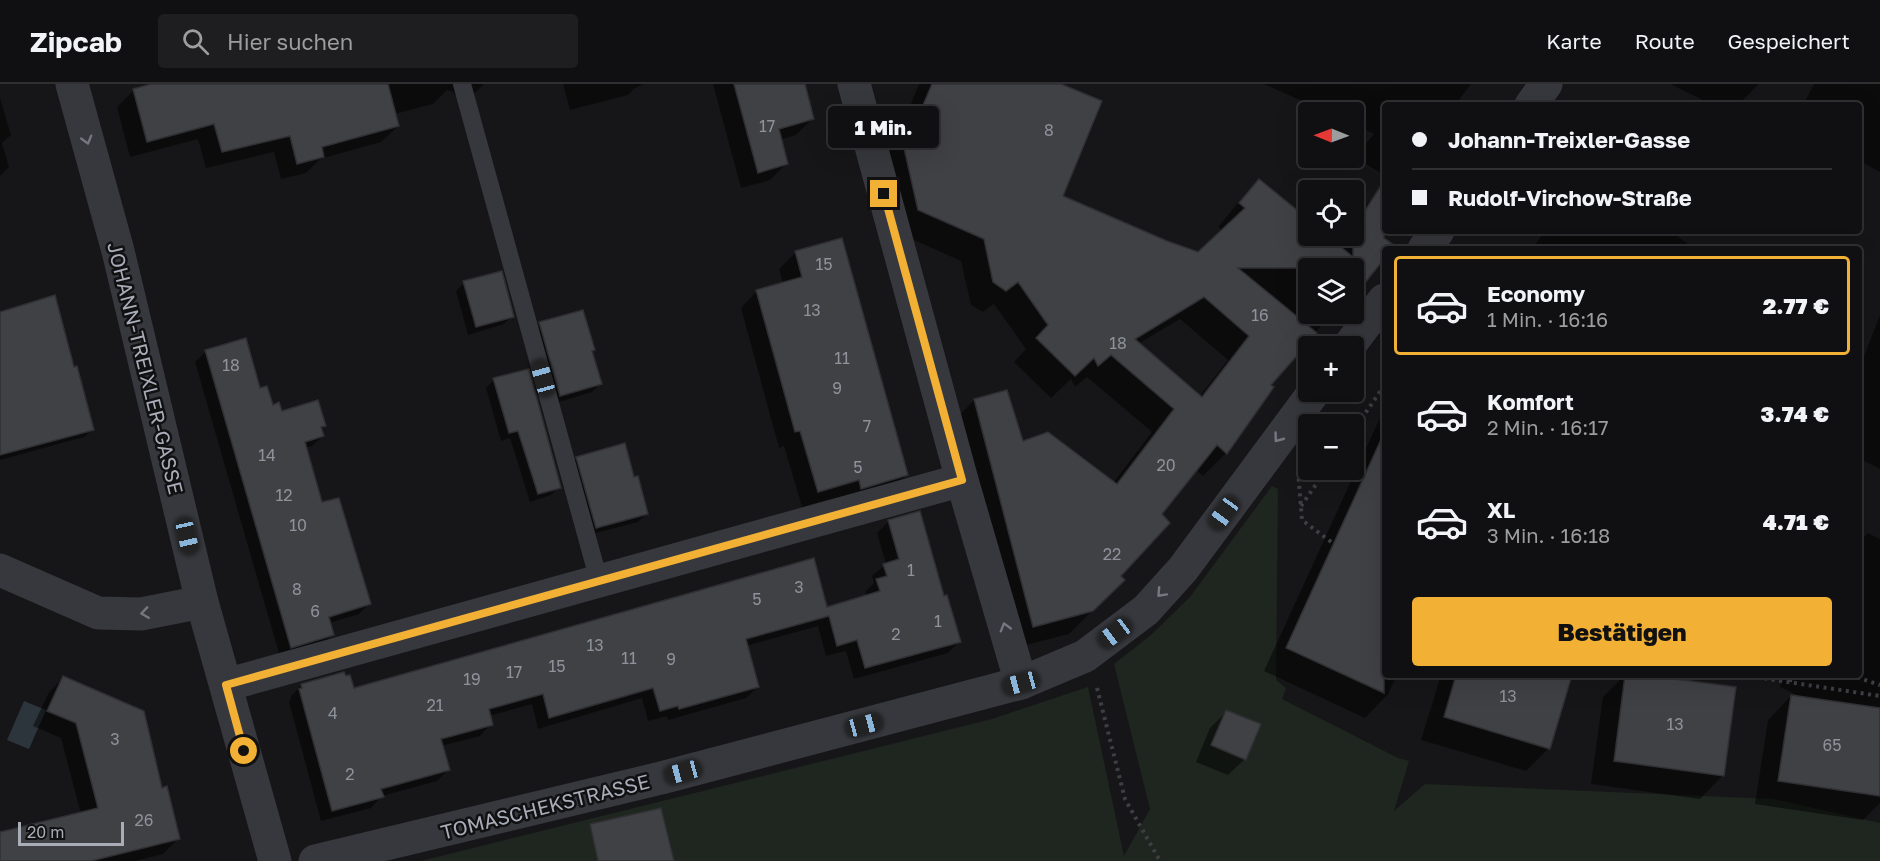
<!DOCTYPE html>
<html lang="de">
<meta charset="utf-8">
<style>
:root{--surface:#101012;--page:#1e1e20;--text:#f1f3f6;--muted:#9c9d9f;--line:#303032;--accent:#f2b134}
body{margin:0;font-family:"Golos Text",sans-serif;background:var(--page);color:var(--text);height:100vh;display:flex;flex-direction:column;font-size:22px;white-space:nowrap}
*{box-sizing:border-box;margin:0}
p{font-size:20px;color:var(--muted)}
.icon{flex:none;width:33px;height:33px;fill:none;stroke:currentColor;stroke-width:2;stroke-linecap:round;stroke-linejoin:round}
.map{position:relative;flex:1;overflow:hidden}
.panel{position:absolute;left:1382px;top:162px;width:480px;height:432px;display:flex;flex-direction:column;background:var(--surface);border-radius:6px;box-shadow:0 6px 24px #0002,0 0 0 2px var(--line)}
.panel>*{flex:none}
.banner{position:absolute;left:1382px;top:18px;width:480px;height:132px;border-radius:6px;box-shadow:0 6px 24px #0002,0 0 0 2px var(--line);display:grid;align-content:center;height:132px;padding:0 30px;background:var(--surface)}
.needle{width:39px;rotate:271deg}
.buttons{position:absolute;left:1298px;top:18px;display:grid;gap:12px}
.buttons a{display:grid;place-items:center;width:66px;height:66px;border-radius:6px;background:var(--surface);box-shadow:0 6px 24px #0002,0 0 0 2px var(--line);font-size:30px}
.scale{position:absolute;left:18px;bottom:15px;width:106px;box-sizing:border-box;padding-left:6px;border:3px solid #a8adb8;border-top:0;font-size:16px;line-height:21px;white-space:nowrap;color:#a8adb8;-webkit-text-stroke:4px #111113;paint-order:stroke}
.end{position:absolute;width:27px;height:27px;margin:-14px;border:8px solid #f2b134;background:#111;box-shadow:0 0 0 3px #111}
.from{border-radius:50%}
.bubble{position:absolute;height:42px;border-radius:6px;background:var(--surface);box-shadow:0 6px 24px #0002,0 0 0 2px var(--line);font-size:20px;font-weight:800;line-height:42px;text-align:center}
.car{position:absolute;width:18px;height:36px;margin:-18px -9px;border-radius:8px;box-shadow:0 0 4px 2px #0007;background:linear-gradient(#222 24%,#8ab4d8 0 40%,#222 0 76%,#8ab4d8 0 86%,#222 0)}
.banner b{display:flex;align-items:center;gap:21px;height:57px;font-size:22px}
.banner b+b{border-top:2px solid var(--line)}
.banner i{width:15px;height:15px;background:var(--text)}
ul{padding:10px 0 0;list-style:none}
li{display:flex;align-items:center;gap:18px;height:99px;margin:0 12px 9px;padding:0 18px;border:3px solid transparent;border-radius:6px}
li div{flex:1}
li b{display:block;font-size:22px}
li em{font-style:normal;font-weight:800}
li.active{border-color:var(--accent)}
li>.icon{width:54px;height:54px;stroke-width:1.5}
.cta{display:flex;gap:12px;margin-top:auto;padding:12px 30px}
.cta a{flex:1;height:69px;border-radius:6px;background:var(--accent);color:#111;font-size:24px;font-weight:800;line-height:69px;text-align:center}
header{display:flex;align-items:center;gap:36px;box-sizing:border-box;height:84px;padding:0 30px;background:var(--surface);border-bottom:2px solid var(--line)}
header strong{font-size:28px}
nav{display:flex;gap:33px;margin-inline-start:auto;font-size:21px}
.search{width:420px;height:54px;background:var(--page);display:flex;align-items:center;gap:15px;box-sizing:border-box;padding:0 21px;border-radius:6px;color:var(--muted);font-size:22px}
.map>svg:first-child{display:block}
.green{fill:#1e261f}
.water{fill:#2c353c}
.shadow{fill:#0007;fill-rule:evenodd}
.building{fill:#404145;stroke:#303034;stroke-width:1.5;fill-rule:evenodd}
.lines{fill:none;stroke-linecap:round;stroke-linejoin:round}
.path{stroke:#3d3f44;stroke-width:4;stroke-dasharray:3 4.5;stroke-linecap:butt}
.lane{stroke:#37383d;stroke-width:18}
.street{stroke:#37383d;stroke-width:33}
.oneway{stroke:#757881}
.route{stroke:#f2b134;stroke-width:8}
.labels{text-anchor:middle;dominant-baseline:central;stroke-width:5;stroke-linejoin:round;paint-order:stroke}
.number-label{font-size:16px;fill:#8e929b}
.street-label{font-size:20px;fill:#a8adb8;stroke:#111113}
</style>
<header>
<strong>Zipcab</strong>
<div class="search"><svg class="icon" aria-label="search" viewBox="0 0 24 24"><circle cx="10" cy="10" r="6"/><path d="M15 15l6 6"/></svg>Hier suchen</div>
<nav><a>Karte</a><a>Route</a><a>Gespeichert</a></nav>
</header>
<div class="map">
<svg width="1880" height="777" viewBox="0 0 1880 777">
<rect width="100%" height="100%" fill="#161618"/>
<!-- green -->
<polygon class="green" points="1272,402 1278,405 1276,596 1286,604 1282,615 1398,674 1409,677 1394,727 1425,700 1773,715 1880,739 1880,777 421,777 992,635 1088,603 1124,772 1150,725 1114,580 1151,551 1190,513"/>
<!-- water -->
<polygon class="water" points="24,617 46,626 29,665 7,656"/>
<!-- shadow -->
<g class="shadow">
<polygon points="157,0 484,0 476,8 457,14 453,8 447,6 433,20 395,30 398,42 381,58 320,75 306,89 281,95 274,68 206,84 198,55 130,73 117,23 134,6"/>
<polygon points="563,0 644,0 635,4 628,11 570,26"/>
<polygon points="713,0 803,0 812,35 796,51 780,56 786,80 770,96 741,104"/>
<path d="M919,0H1057L1061,113L1166,158L1198,170L1223,147L1218,143L1237,120L1259,97L1308,137V152H1325L1328,154L1331,152H1353V130L1355,132L1379,108L1384,111V146L1380,152L1391,165H1384V173L1353,212V184H1308V230H1335L1330,235L1328,234L1269,301L1226,369L1203,392L1195,385L1160,430L1119,492L1123,496L1069,550L1010,565L952,339L974,316L1022,359L1113,399L1152,348L1087,293L1075,303L1071,295L1051,314L1014,278L1026,265L994,220L983,228L971,221L961,177L896,148L877,66L901,44ZM1180,235L1228,276L1199,313L1138,260Z"/>
<polygon points="1264,0 1471,0 1455,21 1384,21 1384,91 1354,73 1374,50 1353,40 1353,28 1327,28"/>
<polygon points="1670,0 1759,0 1738,21 1713,21"/>
<polygon points="1814,0 1880,0 1880,88 1858,76 1858,21 1803,21"/>
<polygon points="0,14 11,51 2,59 9,83 0,92"/>
<polygon points="1537,147 1670,147 1695,165 1532,165 1542,151"/>
<polygon points="795,169 907,391 890,407 845,420 843,412 802,423 784,362 779,364 741,224 757,207 783,200 779,185"/>
<polygon points="464,199 512,232 504,240 468,251 456,207"/>
<polygon points="0,229 73,284 93,345 84,353 0,376"/>
<polygon points="1880,231 1880,385 1858,374 1858,288"/>
<polygon points="540,239 591,268 600,300 592,308 552,320 532,248"/>
<polygon points="206,267 259,306 272,322 280,329 324,342 320,345 323,352 312,362 305,364 321,420 369,520 359,530 329,539 332,551 322,561 280,573 195,278"/>
<polygon points="494,296 559,403 551,411 530,418 510,354 501,357 486,304"/>
<polygon points="1384,325 1384,591 1397,591 1388,610 1365,634 1264,587"/>
<polygon points="577,374 646,430 638,438 588,451 569,382"/>
<polygon points="889,437 943,514 959,558 948,569 854,595 846,567 826,572 818,542 746,562 758,603 746,614 668,636 667,632 648,637 642,614 538,645 532,620 489,632 491,640 480,652 441,662 448,686 437,697 382,712 371,724 321,737 289,618 291,615 291,612 302,601 353,606 826,524 867,513 865,508 874,499 872,492 886,480 877,449"/>
<polygon points="1868,449 1880,455 1880,719 1863,736 1755,720 1768,636 1791,612 1801,613 1780,603 1786,591 1858,591 1858,458"/>
<polygon points="1441,591 1570,591 1549,664 1526,687 1421,656"/>
<polygon points="1625,591 1633,591 1723,691 1700,715 1591,700 1603,613"/>
<polygon points="64,593 161,706 178,755 163,770 135,777 0,777 0,749 81,730 61,654 33,642 49,608"/>
<polygon points="1226,628 1245,675 1228,691 1196,678 1210,644"/>
</g>
<!-- building -->
<g class="building">
<polygon points="151,0 388,0 399,42 322,63 324,73 297,80 290,52 222,68 214,40 147,58 133,5"/>
<polygon points="734,0 805,0 814,35 779,45 788,80 758,89"/>
<path d="M932,0H1061L1102,17L1063,112L1167,157L1198,168L1245,124L1239,119L1259,95L1308,135V152H1328L1353,173V145L1384,97V154L1395,162L1393,165H1384V175L1353,214V184H1238L1317,249L1271,301L1274,303L1227,370L1217,361L1162,430L1170,439L1121,492L1125,496L1093,527L1033,543L974,315L1007,306L1023,357L1048,348L1117,400L1174,325L1111,271L1098,282L1094,274L1075,292L1036,254L1048,241L1018,198L1006,207L993,198L984,155L918,126L899,42L912,47ZM1204,213L1249,252L1202,313L1135,255Z"/>
<polygon points="842,154 908,391 861,405 859,396 818,408 800,347 795,348 756,206 802,193 795,167"/>
<polygon points="502,187 514,233 476,243 463,197"/>
<polygon points="55,211 74,283 77,282 94,346 0,371 0,228"/>
<polygon points="583,226 595,266 592,267 602,300 560,312 539,238"/>
<polygon points="246,254 260,304 267,302 273,321 279,318 282,327 318,316 326,342 321,343 324,352 305,358 322,418 339,414 371,520 329,533 334,551 291,564 205,266"/>
<polygon points="529,285 561,404 538,410 518,347 509,349 493,294"/>
<polygon points="1384,349 1384,609 1286,564"/>
<polygon points="625,359 634,393 638,392 648,430 596,444 576,373"/>
<polygon points="920,427 944,512 947,511 961,558 865,584 857,556 837,562 829,532 746,555 759,603 679,625 678,622 660,627 653,604 549,634 543,610 489,625 493,641 441,655 450,686 381,705 384,713 332,727 299,605 302,604 301,600 344,588 346,592 350,591 354,604 814,474 827,523 880,507 876,495 887,492 883,480 899,475 888,436"/>
<polygon points="1456,591 1572,591 1550,665 1444,633"/>
<polygon points="1625,591 1644,591 1736,603 1724,692 1614,677"/>
<polygon points="63,592 144,627 162,704 167,702 180,755 91,777 0,777 0,748 98,724 76,639 47,627"/>
<polygon points="1791,611 1880,624 1880,712 1778,697"/>
<polygon points="1226,626 1261,640 1246,676 1211,661"/>
<polygon points="661,724 674,777 598,777 590,740"/>
</g>
<g class="lines">
<!-- path -->
<g class="path">
<polyline points="1353,347 1384,302"/>
<polyline points="1298,387 1302,436 1334,460"/>
<polyline points="1301,422 1326,386"/>
<polyline points="1742,591 1880,612"/>
<polyline points="1850,591 1880,601"/>
<polyline points="1790,598 1791,591"/>
<polyline points="1097,604 1125,715 1160,777"/>
</g>
<!-- lane -->
<polyline class="lane" points="462,0 599,497"/>
<!-- street -->
<g class="street">
<polyline points="72,0 118,167 202,518 275,777"/>
<polyline points="854,0 962,396 1021,599"/>
<polyline points="1531,21 1546,0"/>
<polyline points="1424,165 1438,147"/>
<polyline points="1349,262 1384,216"/>
<polyline points="0,486 98,529 141,530 202,518"/>
<polyline points="226,601 962,396"/>
<polyline points="315,777 661,694 1021,599 1085,572 1146,526 1183,485 1314,308"/>
</g>
</g>
<!-- one-way arrows -->
<defs><path id="oneway-chevron" d="M-2-3.5L2.5 0L-2 3.5" fill="none" stroke-width="1.6" stroke-linecap="round" stroke-linejoin="round" transform="scale(1.5)"/></defs>
<g class="oneway">
<use href="#oneway-chevron" transform="translate(87 56) rotate(74)"/>
<use href="#oneway-chevron" transform="translate(1278 354) rotate(127)"/>
<use href="#oneway-chevron" transform="translate(1161 509) rotate(133)"/>
<use href="#oneway-chevron" transform="translate(145 529) rotate(172)"/>
<use href="#oneway-chevron" transform="translate(1005 543) rotate(-106)"/>
</g>
<g class="lines">
<!-- route -->
<polyline class="route" points="244,667 226,601 962,396 884,110"/>
</g>
<g class="labels">
<!-- number labels -->
<g class="number-label">
<text x="767" y="42">17</text>
<text x="1049" y="46">8</text>
<text x="824" y="180">15</text>
<text x="812" y="226">13</text>
<text x="1260" y="231">16</text>
<text x="1118" y="259">18</text>
<text x="842" y="274">11</text>
<text x="231" y="281">18</text>
<text x="837" y="304">9</text>
<text x="867" y="342">7</text>
<text x="267" y="371">14</text>
<text x="1166" y="381">20</text>
<text x="858" y="383">5</text>
<text x="284" y="411">12</text>
<text x="298" y="441">10</text>
<text x="1112" y="470">22</text>
<text x="911" y="486">1</text>
<text x="799" y="503">3</text>
<text x="297" y="505">8</text>
<text x="757" y="515">5</text>
<text x="315" y="527">6</text>
<text x="938" y="537">1</text>
<text x="896" y="550">2</text>
<text x="595" y="561">13</text>
<text x="629" y="574">11</text>
<text x="671" y="575">9</text>
<text x="557" y="582">15</text>
<text x="514" y="588">17</text>
<text x="472" y="595">19</text>
<text x="1508" y="612">13</text>
<text x="435" y="621">21</text>
<text x="333" y="629">4</text>
<text x="1675" y="640">13</text>
<text x="115" y="655">3</text>
<text x="1832" y="661">65</text>
<text x="350" y="690">2</text>
<text x="144" y="736">26</text>
</g>
<!-- street labels -->
<g class="street-label">
<text transform="translate(146 284) rotate(76)">JOHANN-TREIXLER-GASSE</text>
<text transform="translate(545 722) rotate(-14)">TOMASCHEKSTRASSE</text>
</g>
</g>
</svg>
<div class="buttons">
<a><svg class="needle" viewBox="-14 -14 28 28"><path d="M0-13l5 13h-10z" fill="#e53935"/><path d="M0 13l5-13h-10z" fill="#9c9d9f"/></svg></a>
<a><svg class="icon" aria-label="locate" viewBox="0 0 24 24"><circle cx="12" cy="12" r="6"/><path d="M12 2v4M12 18v4M2 12h4M18 12h4"/></svg></a>
<a><svg class="icon" aria-label="layers" viewBox="0 0 24 24"><path d="M12 4l9 5-9 5-9-5zM3 14l9 5 9-5"/></svg></a>
<a>+</a>
<a>−</a>
</div>
<div class="scale">20 m</div>
<i class="end from" style="left:244px;top:667px"></i>
<i class="end" style="left:884px;top:110px"></i>
<div class="bubble" style="left:828px;top:22px;width:111px">1 Min.</div>
<i class="car" style="left:543px;top:294px;rotate:344deg"></i>
<i class="car" style="left:1224px;top:429px;rotate:216deg"></i>
<i class="car" style="left:187px;top:452px;rotate:167deg"></i>
<i class="car" style="left:1115px;top:549px;rotate:233deg"></i>
<i class="car" style="left:1021px;top:599px;rotate:255deg"></i>
<i class="car" style="left:864px;top:641px;rotate:75deg"></i>
<i class="car" style="left:683px;top:688px;rotate:255deg"></i>
<div class="banner">
<b><i class="from"></i>Johann-Treixler-Gasse</b>
<b><i></i>Rudolf-Virchow-Straße</b>
</div>
<section class="panel">
<ul>
<li class="active"><svg class="icon" aria-label="car" viewBox="0 0 24 24"><path d="M5 17H2v-5l4-1 3-4h7l3 4 3 1v5h-3M9 17h6M6 11h13"/><circle cx="7" cy="17" r="2"/><circle cx="17" cy="17" r="2"/></svg><div><b>Economy</b><p>1 Min. · 16:16</p></div><em>2.77 €</em></li>
<li><svg class="icon" aria-label="car" viewBox="0 0 24 24"><path d="M5 17H2v-5l4-1 3-4h7l3 4 3 1v5h-3M9 17h6M6 11h13"/><circle cx="7" cy="17" r="2"/><circle cx="17" cy="17" r="2"/></svg><div><b>Komfort</b><p>2 Min. · 16:17</p></div><em>3.74 €</em></li>
<li><svg class="icon" aria-label="car" viewBox="0 0 24 24"><path d="M5 17H2v-5l4-1 3-4h7l3 4 3 1v5h-3M9 17h6M6 11h13"/><circle cx="7" cy="17" r="2"/><circle cx="17" cy="17" r="2"/></svg><div><b>XL</b><p>3 Min. · 16:18</p></div><em>4.71 €</em></li>
</ul>
<div class="cta"><a>Bestätigen</a></div>
</section>
</div>
